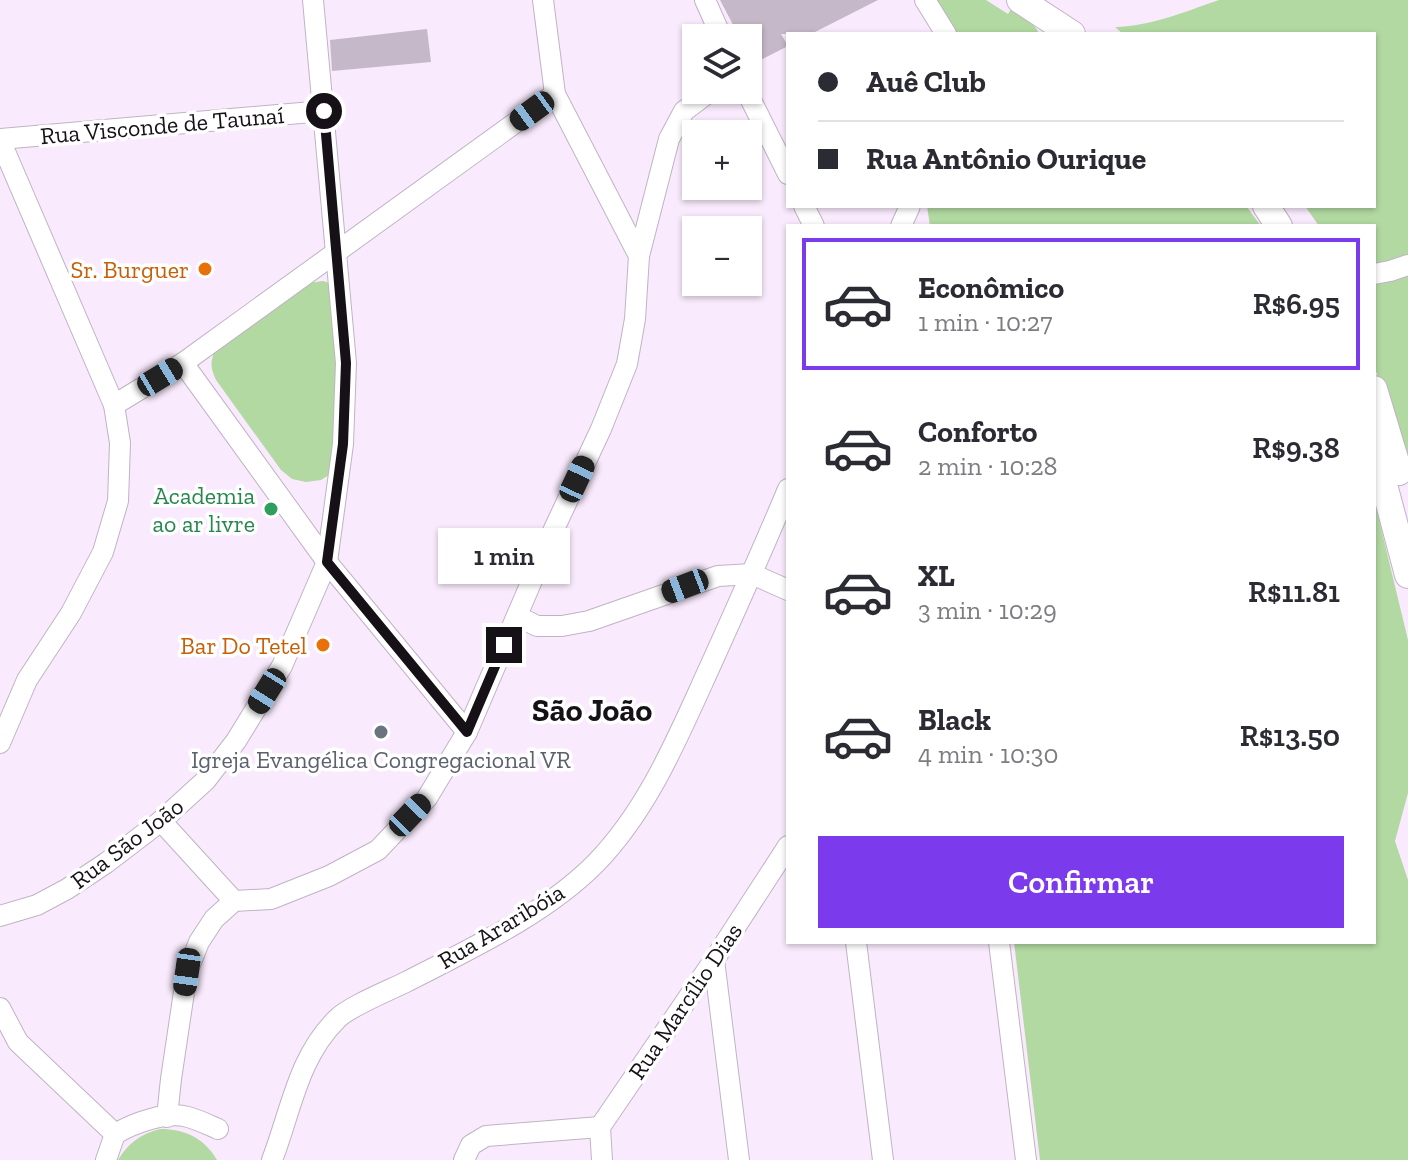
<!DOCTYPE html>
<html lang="pt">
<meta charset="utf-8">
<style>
:root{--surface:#fff;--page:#f7f7f7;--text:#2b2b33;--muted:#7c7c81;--line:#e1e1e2;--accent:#7c3aed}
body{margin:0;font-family:"Zilla Slab",serif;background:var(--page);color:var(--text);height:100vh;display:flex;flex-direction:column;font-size:30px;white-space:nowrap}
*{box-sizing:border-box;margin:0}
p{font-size:26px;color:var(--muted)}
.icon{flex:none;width:44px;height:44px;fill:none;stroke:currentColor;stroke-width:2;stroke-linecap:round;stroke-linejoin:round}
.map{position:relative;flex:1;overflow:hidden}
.sheet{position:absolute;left:786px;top:224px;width:590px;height:720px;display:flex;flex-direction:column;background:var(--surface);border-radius:0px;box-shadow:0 2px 6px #0004}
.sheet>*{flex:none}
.banner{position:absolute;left:786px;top:32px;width:590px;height:176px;border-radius:0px;box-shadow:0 2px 6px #0004;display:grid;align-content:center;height:176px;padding:0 32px;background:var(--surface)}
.tools{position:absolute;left:682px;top:24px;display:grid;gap:16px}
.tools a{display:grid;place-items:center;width:80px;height:80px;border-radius:0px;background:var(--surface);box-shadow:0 2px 6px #0004;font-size:40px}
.end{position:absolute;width:36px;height:36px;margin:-18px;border:10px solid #161117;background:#fff;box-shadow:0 0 0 4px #fff}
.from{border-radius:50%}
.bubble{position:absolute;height:56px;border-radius:0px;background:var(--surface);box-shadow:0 2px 6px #0004;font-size:26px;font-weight:600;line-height:56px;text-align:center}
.car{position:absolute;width:24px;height:48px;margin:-24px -12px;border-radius:10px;box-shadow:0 0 6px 2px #0007;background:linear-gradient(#222 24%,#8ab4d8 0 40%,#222 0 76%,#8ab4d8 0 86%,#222 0)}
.banner b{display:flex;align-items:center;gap:28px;height:76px;font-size:30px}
.banner b+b{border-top:2px solid var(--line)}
.banner i{width:20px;height:20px;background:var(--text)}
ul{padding:14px 0 0;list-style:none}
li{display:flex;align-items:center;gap:24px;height:132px;margin:0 16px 12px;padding:0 16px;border:4px solid transparent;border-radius:0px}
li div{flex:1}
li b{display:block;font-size:30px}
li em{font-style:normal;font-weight:600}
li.active{border-color:var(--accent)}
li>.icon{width:72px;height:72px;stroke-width:1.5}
.action{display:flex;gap:16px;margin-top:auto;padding:16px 32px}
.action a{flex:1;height:92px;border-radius:0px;background:var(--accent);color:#fff;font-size:32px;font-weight:600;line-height:92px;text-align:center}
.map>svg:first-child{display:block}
.green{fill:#b2d9a2}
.building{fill:#c5b8c9}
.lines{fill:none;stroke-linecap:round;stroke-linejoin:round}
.minor-casing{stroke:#c0b3c4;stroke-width:22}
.major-casing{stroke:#c0b3c4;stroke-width:28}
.minor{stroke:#fff;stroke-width:20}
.major{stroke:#fff;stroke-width:26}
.route{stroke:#161117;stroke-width:10}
.food-dot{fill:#e8710a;stroke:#fff;stroke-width:3}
.leisure-dot{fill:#2e9e5b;stroke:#fff;stroke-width:3}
.worship-dot{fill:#6b7280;stroke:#fff;stroke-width:3}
.labels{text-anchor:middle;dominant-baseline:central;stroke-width:7;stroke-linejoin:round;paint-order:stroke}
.street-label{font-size:24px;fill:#161117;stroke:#fff}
.food-label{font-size:24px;fill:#c56008;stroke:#fff;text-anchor:end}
.leisure-label{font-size:24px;fill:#27864d;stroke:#fff;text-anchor:end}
.worship-label{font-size:24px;fill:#5b616d;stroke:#fff}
.district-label{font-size:32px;font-weight:bold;fill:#161117;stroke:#fff}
</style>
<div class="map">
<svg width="1408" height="1160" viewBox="0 0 1408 1160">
<rect width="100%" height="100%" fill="#f9ebfd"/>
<!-- green -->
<g class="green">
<path d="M932,0H986L1008,14L1011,9C1022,16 1034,21 1039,34H954Z"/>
<path d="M1219,0H1408V254L1388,262L1374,264V226H1319L1305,206H1374V34H1123L1115,27C1151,26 1184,12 1219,0Z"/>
<polygon points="927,206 1246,206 1261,226 930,226"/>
<polygon points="1408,272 1408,477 1387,400 1374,366 1374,280"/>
<path d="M323,281L333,284L339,328L334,459L329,475L321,480L306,482L292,479L281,470L216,380C210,367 210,361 216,348L309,283Z"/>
<polygon points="1374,499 1408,640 1408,793 1395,841 1408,880 1408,1160 1040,1160 1014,942 1374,942"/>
<path d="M160,1129C185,1129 204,1138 217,1160H118C128,1143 141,1134 160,1129Z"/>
</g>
<!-- building -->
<g class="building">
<polygon points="720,0 878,0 811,34 781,34 788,46 753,64 748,55 748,38 740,38"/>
<polygon points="427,29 431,62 332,71 330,40"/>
</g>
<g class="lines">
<defs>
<g id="minor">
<polyline points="705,0 722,38"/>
<polyline points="925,0 946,34"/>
<polyline points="746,90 788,174"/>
<polyline points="0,139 324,111"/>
<polyline points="0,140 114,405 120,443 118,501 103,552 71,613 27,680 0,743"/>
<polyline points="804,206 814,226"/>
<polyline points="901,226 910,206"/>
<polyline points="639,256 669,139 684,111 712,90"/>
<polyline points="1374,274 1390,271 1408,265"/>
<polyline points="183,363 327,562 467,732"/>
<polyline points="114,405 183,363 555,94"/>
<polyline points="517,616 537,626 562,626 589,621 718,576 752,574 788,590"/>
<polyline points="161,821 234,901"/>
<polyline points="234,901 271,899 329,876 378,850 427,798 467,732 554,529 601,429 627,364 635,319 639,256 555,94 543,0"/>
<polyline points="0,916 37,905 67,889 106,863 161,821 206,780 236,741 282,666 327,562 343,444 346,363 313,0"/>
<polyline points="856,942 883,1160"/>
<polyline points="999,942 1026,1160"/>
<polyline points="714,960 739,1160"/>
<polyline points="0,1008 18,1042 115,1134"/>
<polyline points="167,1117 171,1079 187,972 199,942 214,919 234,901"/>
<path d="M106,1160L115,1134C134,1123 166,1111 188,1117C199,1120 209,1125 218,1129"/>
<path d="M272,1160C291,1111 298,1057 337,1019C348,1007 390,990 406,982C470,949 544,915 595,864C645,813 674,746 703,682C732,618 761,554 788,489"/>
<polyline points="464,1160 471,1145 486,1136 600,1127"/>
<polyline points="602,1160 600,1127 714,960 788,846"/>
</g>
<g id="major">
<polyline points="1020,0 1072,34"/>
<polyline points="1266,206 1279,226"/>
<polyline points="1374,389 1399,472"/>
<polyline points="1374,447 1408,575"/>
</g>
</defs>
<!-- minor casing -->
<use href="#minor" class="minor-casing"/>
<!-- major casing -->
<use href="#major" class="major-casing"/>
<!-- minor -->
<use href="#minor" class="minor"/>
<!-- major -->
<use href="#major" class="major"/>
</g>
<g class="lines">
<!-- route -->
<polyline class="route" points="324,111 346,363 343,444 327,562 467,732 504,645"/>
</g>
<!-- markers -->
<g class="food-dot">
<circle cx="205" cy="269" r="8"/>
<circle cx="323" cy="645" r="8"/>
</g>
<circle class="leisure-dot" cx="271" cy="509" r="8"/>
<circle class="worship-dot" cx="381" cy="732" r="8"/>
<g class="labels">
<!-- street labels -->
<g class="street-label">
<text transform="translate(162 125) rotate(-5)">Rua Visconde de Taunaí</text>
<text transform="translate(127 843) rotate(-37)">Rua São João</text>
<text transform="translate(501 926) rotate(-31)">Rua Araribóia</text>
<text transform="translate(685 1001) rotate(-56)">Rua Marcílio Dias</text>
</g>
<!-- food labels -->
<g class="food-label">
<text x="189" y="269">Sr. Burguer</text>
<text x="307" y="645">Bar Do Tetel</text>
</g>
<!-- leisure labels -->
<g class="leisure-label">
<text x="255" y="495">Academia<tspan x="255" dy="28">ao ar livre</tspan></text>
</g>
<!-- worship labels -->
<g class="worship-label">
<text x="381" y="759">Igreja Evangélica Congregacional VR</text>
</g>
<!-- district labels -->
<g class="district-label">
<text x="592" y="710">São João</text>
</g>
</g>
</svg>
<div class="tools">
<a><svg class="icon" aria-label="layers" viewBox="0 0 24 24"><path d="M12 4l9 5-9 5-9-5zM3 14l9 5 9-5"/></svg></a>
<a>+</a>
<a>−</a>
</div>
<i class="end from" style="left:324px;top:111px"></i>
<i class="end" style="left:504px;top:645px"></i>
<div class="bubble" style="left:438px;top:528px;width:132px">1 min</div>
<i class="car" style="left:532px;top:111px;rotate:234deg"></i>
<i class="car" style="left:160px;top:377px;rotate:59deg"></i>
<i class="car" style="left:577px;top:479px;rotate:25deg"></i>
<i class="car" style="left:685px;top:586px;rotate:249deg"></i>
<i class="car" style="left:267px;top:691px;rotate:212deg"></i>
<i class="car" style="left:410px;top:815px;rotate:44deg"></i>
<i class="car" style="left:187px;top:972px;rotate:188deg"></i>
<div class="banner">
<b><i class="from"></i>Auê Club</b>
<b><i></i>Rua Antônio Ourique</b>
</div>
<section class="sheet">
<ul>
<li class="active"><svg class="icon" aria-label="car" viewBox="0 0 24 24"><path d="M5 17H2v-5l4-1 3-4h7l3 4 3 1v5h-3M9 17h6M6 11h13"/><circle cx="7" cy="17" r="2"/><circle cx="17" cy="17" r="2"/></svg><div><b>Econômico</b><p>1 min · 10:27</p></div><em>R$6.95</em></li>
<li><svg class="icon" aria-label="car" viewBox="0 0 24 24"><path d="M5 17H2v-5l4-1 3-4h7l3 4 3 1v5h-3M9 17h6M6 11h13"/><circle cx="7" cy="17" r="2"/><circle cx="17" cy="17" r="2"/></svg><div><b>Conforto</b><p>2 min · 10:28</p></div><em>R$9.38</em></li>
<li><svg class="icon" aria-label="car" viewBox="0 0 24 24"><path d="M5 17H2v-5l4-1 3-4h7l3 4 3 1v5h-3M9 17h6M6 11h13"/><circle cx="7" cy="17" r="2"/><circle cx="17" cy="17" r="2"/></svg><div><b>XL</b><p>3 min · 10:29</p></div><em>R$11.81</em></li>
<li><svg class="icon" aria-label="car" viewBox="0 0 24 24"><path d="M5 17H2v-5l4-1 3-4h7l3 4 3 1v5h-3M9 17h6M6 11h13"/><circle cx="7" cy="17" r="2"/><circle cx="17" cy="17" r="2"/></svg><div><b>Black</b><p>4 min · 10:30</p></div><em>R$13.50</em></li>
</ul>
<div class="action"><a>Confirmar</a></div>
</section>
</div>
